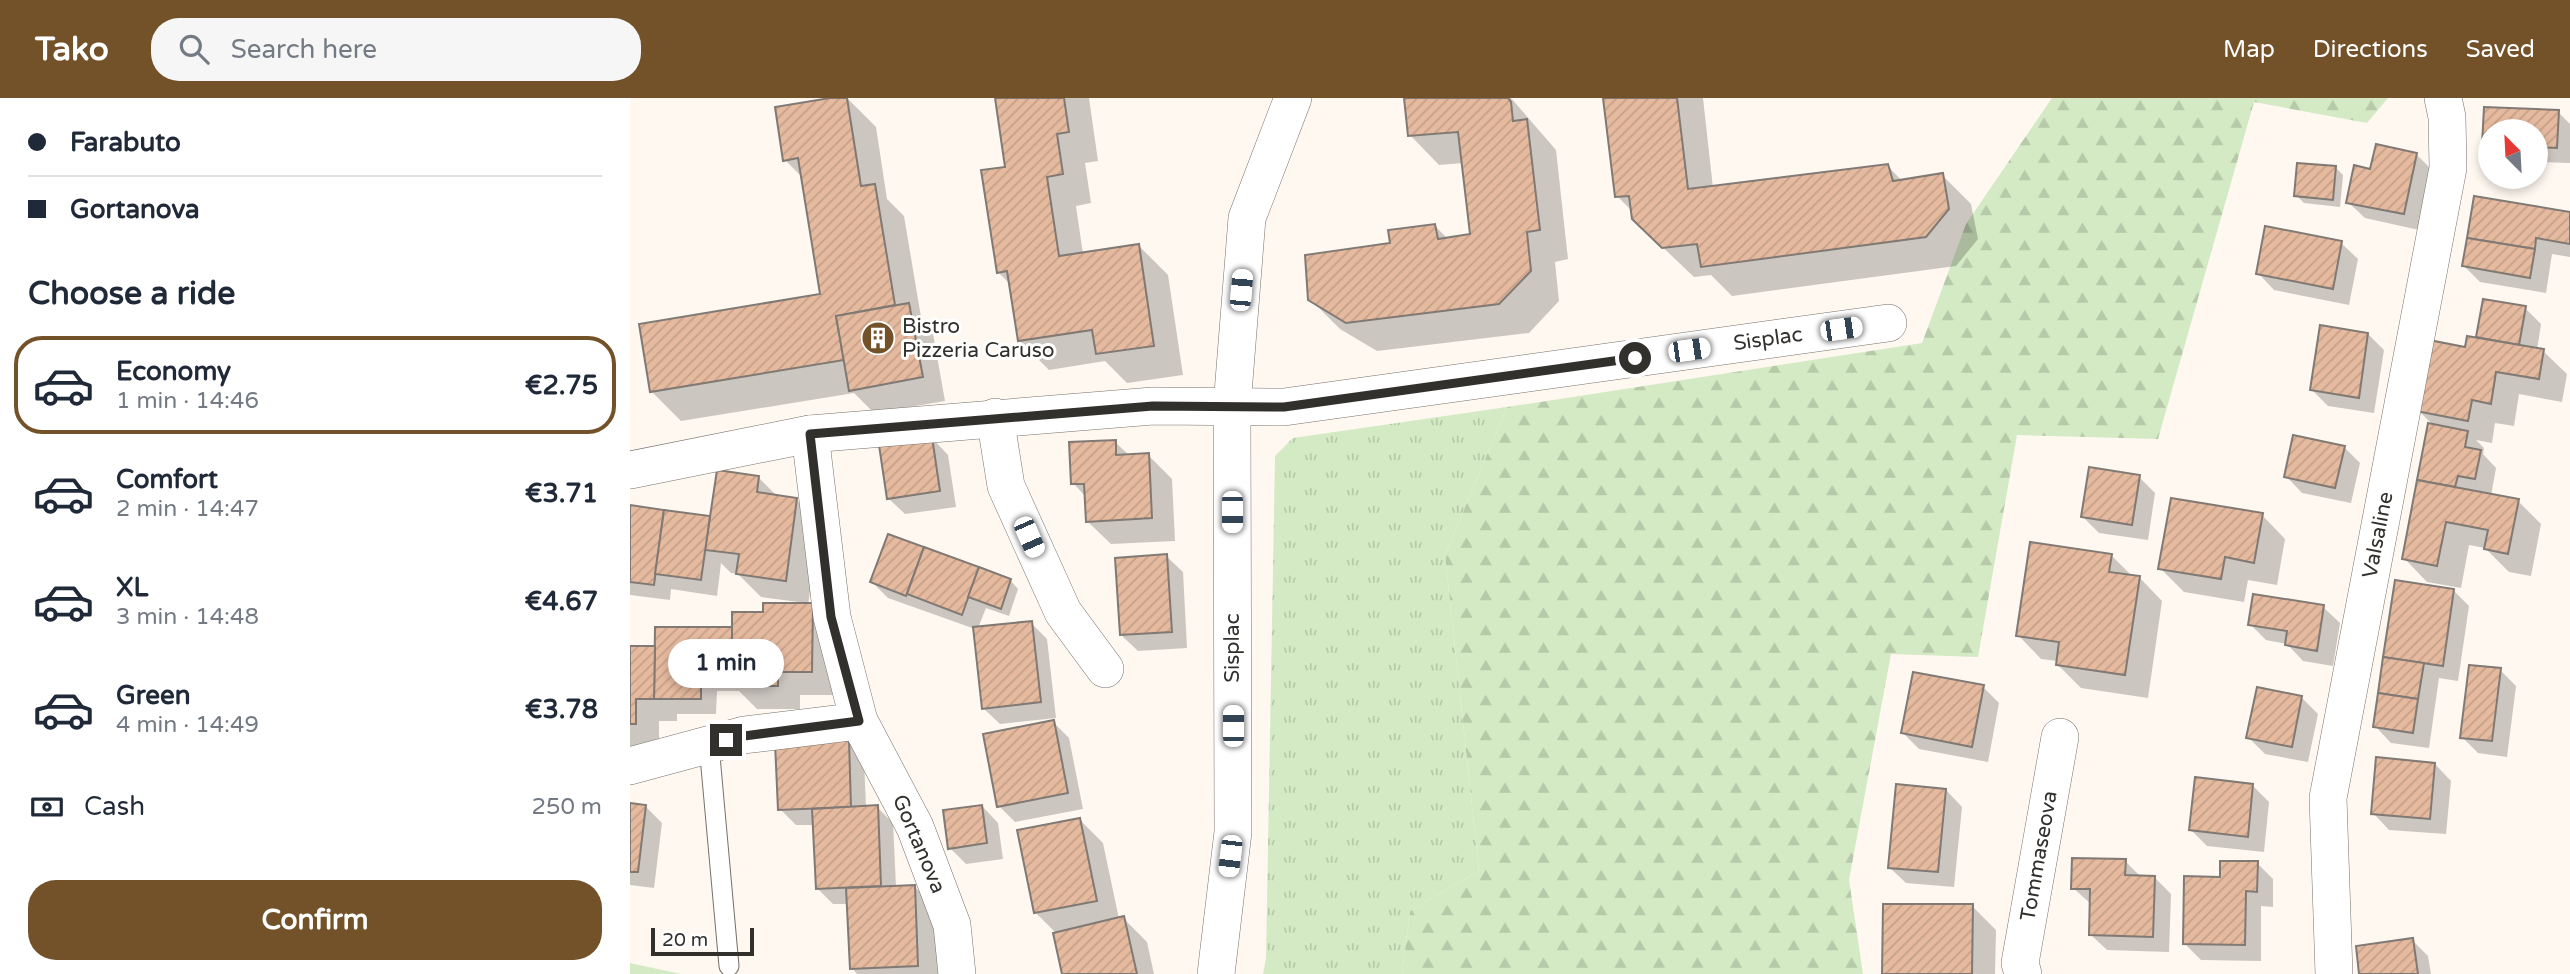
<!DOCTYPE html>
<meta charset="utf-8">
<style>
:root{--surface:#fff;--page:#f6f6f7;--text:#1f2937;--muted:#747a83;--line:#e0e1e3;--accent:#735229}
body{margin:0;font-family:"Varela Round",sans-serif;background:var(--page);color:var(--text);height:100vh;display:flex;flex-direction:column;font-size:26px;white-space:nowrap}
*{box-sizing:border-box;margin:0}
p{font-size:23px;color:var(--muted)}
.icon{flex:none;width:38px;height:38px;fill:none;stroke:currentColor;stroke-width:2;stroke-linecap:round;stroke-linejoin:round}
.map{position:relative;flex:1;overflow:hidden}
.details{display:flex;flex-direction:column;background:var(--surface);width:630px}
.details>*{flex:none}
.top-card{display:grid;align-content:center;height:154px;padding:0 28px;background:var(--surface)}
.needle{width:46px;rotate:336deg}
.controls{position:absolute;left:1848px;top:21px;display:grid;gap:14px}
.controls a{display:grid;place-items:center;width:70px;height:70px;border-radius:50%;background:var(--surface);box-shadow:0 4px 10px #0003;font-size:35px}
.scale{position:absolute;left:21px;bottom:18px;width:103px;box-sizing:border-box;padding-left:7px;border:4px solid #32302d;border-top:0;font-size:19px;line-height:24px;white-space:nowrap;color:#32302d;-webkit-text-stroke:5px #fff;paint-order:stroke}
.end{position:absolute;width:32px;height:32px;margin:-16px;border:9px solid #32302d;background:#fff;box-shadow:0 0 0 4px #fff}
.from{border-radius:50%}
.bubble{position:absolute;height:49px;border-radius:24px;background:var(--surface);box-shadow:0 4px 10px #0003;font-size:23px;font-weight:800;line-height:49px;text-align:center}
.car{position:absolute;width:21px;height:42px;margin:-21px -10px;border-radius:9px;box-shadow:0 0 5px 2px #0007;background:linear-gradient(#fff 24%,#345 0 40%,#fff 0 76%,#345 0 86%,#fff 0)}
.top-card b{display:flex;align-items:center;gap:24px;height:66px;font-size:26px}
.top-card b+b{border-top:2px solid var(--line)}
.top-card i{width:18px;height:18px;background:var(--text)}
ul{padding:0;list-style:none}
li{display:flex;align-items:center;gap:21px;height:98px;margin:0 14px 10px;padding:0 14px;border:4px solid transparent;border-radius:28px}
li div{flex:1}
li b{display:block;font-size:26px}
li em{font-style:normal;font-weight:800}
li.selected{border-color:var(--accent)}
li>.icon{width:63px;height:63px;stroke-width:1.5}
h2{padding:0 28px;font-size:32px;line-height:84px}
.pay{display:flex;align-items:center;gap:18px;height:77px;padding:0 28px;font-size:26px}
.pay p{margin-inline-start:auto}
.action{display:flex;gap:14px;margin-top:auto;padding:14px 28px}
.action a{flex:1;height:80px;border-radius:28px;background:var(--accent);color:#fff;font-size:28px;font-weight:800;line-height:80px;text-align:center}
header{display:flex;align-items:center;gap:42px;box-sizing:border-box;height:98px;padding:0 35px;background:var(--accent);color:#fff}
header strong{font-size:33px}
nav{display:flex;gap:38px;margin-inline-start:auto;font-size:24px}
.search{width:490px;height:63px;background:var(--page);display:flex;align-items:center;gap:18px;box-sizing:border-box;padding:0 24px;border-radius:28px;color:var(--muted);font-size:26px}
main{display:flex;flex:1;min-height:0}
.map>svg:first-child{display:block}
.grass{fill:url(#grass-tufts)}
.forest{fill:url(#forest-firs)}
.shadow{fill:#0003}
.building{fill:url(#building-hatch);stroke:#807974;stroke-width:2}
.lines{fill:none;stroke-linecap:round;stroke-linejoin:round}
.service-casing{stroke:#76716b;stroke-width:21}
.minor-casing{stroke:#76716b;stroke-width:38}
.service{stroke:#fff;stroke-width:19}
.minor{stroke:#fff;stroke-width:37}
.route{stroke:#32302d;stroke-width:9}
.labels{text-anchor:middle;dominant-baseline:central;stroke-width:6;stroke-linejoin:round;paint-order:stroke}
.poi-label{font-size:21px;fill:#32302d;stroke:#fff;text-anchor:start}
.street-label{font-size:21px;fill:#32302d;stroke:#fff}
</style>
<header>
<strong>Tako</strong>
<div class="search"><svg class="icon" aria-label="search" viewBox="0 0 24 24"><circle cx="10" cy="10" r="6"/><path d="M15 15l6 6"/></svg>Search here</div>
<nav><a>Map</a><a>Directions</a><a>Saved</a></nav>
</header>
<main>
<section class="details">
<div class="top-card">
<b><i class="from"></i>Farabuto</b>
<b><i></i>Gortanova</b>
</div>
<h2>Choose a ride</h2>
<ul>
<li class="selected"><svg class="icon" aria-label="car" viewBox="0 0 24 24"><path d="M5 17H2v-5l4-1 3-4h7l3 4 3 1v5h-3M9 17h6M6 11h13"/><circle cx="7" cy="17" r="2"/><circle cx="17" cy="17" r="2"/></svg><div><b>Economy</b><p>1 min · 14:46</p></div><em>€2.75</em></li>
<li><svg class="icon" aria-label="car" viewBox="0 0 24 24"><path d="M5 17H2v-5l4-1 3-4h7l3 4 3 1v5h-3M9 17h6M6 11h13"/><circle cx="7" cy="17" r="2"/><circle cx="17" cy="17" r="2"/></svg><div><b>Comfort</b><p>2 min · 14:47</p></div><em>€3.71</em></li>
<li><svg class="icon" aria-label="car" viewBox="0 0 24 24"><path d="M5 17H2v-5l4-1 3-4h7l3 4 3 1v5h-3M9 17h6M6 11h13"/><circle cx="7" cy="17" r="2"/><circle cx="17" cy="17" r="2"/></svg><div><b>XL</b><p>3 min · 14:48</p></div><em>€4.67</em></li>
<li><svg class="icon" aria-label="car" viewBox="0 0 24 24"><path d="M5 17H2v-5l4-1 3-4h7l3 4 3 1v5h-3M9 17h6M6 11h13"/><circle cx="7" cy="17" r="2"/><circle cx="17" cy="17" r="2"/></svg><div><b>Green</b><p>4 min · 14:49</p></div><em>€3.78</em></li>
</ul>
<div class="pay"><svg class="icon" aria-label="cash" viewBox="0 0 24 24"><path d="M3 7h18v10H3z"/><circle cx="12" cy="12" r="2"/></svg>Cash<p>250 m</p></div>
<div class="action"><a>Confirm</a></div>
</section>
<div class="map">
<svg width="1940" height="876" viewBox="0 0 1940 876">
<defs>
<pattern id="grass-tufts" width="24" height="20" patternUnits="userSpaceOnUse" patternTransform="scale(1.75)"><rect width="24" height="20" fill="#d4eac4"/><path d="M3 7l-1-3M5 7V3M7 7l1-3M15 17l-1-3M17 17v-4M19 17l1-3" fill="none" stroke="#b6c9a9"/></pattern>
<pattern id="forest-firs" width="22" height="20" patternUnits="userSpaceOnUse" patternTransform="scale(1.75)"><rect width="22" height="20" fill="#d4eac4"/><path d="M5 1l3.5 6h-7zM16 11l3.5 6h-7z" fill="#b6c9a9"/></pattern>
<pattern id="building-hatch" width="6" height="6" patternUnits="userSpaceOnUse" patternTransform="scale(1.75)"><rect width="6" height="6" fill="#e5ba9f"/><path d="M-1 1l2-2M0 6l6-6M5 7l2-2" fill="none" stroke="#c5a089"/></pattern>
</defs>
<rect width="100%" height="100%" fill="#fff8f1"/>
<!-- grass -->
<polygon class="grass" points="877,309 815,457 849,773 780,813 772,876 633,876 636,860 645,358 663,340"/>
<!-- forest -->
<g class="forest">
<polygon points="1422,0 1758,0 1737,25 1624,4 1528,341 1387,337 1348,559 1261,556 1219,782 1233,876 772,876 780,813 849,773 815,457 877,309 1292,245 1336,126"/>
<polygon points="0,865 51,876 0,876"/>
</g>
<!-- shadow -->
<g class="shadow">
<polygon points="210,0 217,0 246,29 257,101 274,118 291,219 302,230 315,303 244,315 224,295 51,323 21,293 192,198 173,80 155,62"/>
<polygon points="367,0 459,0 468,63 455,65 461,105 446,108 453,156 509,148 538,177 553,277 497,285 475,263 419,272 389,242 381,187 368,174 377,70"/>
<polygon points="776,0 881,0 926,52 938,161 925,164 929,203 899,235 747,253 710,231 680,201 762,146 805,128 818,141 842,137 833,65 809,67 780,37"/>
<polygon points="975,0 1073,0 1083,90 1258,68 1272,83 1312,77 1341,106 1348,141 1326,168 1102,198 1081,177 1064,179 1003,121 1003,114 987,98"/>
<polygon points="1855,11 1928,14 1940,26 1940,65 1906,64 1906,33 1860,33 1860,53 1854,46"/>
<polygon points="1786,56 1802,72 1789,132 1735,120 1718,104 1742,73"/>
<polygon points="1705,69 1713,77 1710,109 1674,105 1666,97"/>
<polygon points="1940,116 1940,159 1922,156 1916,195 1850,184 1834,168"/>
<polygon points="1711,145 1728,161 1719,207 1644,192 1628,175"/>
<polygon points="1854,203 1895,210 1911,226 1907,252 1913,253 1937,276 1932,304 1889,296 1884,328 1865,325 1862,345 1846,342 1854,350 1853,356 1866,370 1861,398 1888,403 1911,426 1901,478 1879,474 1855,450 1839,447 1831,490 1797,484 1774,460 1791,384 1789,381 1804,328 1788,312 1837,251 1848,241"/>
<polygon points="1738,236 1754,252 1744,315 1698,308 1682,292"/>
<polygon points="302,340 318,357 326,409 275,416 258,400"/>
<polygon points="485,344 500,358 518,357 542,381 545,443 481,446 457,423 456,399 443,385"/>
<polygon points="1714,349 1730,365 1721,405 1672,395 1656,378"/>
<polygon points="1509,379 1525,395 1518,442 1469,435 1453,419"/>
<polygon points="129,380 148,399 167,402 190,425 178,507 182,507 205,597 170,597 170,611 127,611 109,593 87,593 86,616 47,616 47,623 29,623 29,648 0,648 0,549 24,549 104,531 135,516 176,507 176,505 131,499 108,476 101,475 91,465 87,498 41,491 40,502 0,497 0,409 81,422"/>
<polygon points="1632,417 1655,441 1647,487 1618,482 1614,504 1554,494 1530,470"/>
<polygon points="259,438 381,483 388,491 379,518 356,510 348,530 401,525 417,541 426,620 370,626 353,610 345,531 258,500 242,484"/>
<polygon points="1481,457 1503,479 1509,479 1532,503 1518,600 1451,590 1427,566 1428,563 1411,561 1388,537"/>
<polygon points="536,458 553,474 557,550 508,553 491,537"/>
<polygon points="1823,492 1839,508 1828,583 1809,580 1799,650 1761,645 1745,628"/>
<polygon points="1693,509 1710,525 1703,568 1673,563 1657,546 1636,542 1620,526"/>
<polygon points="1870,572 1886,588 1877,659 1848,655 1832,639"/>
<polygon points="1353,589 1369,605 1358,664 1289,651 1273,635"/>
<polygon points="1671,599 1688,616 1678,664 1635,656 1618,639"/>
<polygon points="423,624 439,640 453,711 385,724 369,708"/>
<polygon points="218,644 234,660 236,710 247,709 263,725 266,789 284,788 308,812 311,876 227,876 222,870 219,806 203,806 187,790 185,727 166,727 150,711"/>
<polygon points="1805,666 1821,683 1816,736 1759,732 1743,715"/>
<polygon points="1623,688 1639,704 1634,754 1577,748 1561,732"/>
<polygon points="1316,692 1332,709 1324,789 1276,785 1259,769"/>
<polygon points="0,706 15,708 32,725 24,790 0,787"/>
<polygon points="352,708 368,725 373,761 336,766 320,750"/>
<polygon points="450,722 473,745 489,821 493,820 517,844 524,876 434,876 427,836 405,814"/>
<polygon points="1495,763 1511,779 1525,780 1541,796 1539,854 1477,852 1460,836 1461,806 1443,790"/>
<polygon points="1627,765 1643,781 1643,809 1631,808 1631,863 1571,862 1555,846 1592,780"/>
<polygon points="1342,808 1366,832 1365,876 1254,876"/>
<polygon points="1782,842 1798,858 1801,876 1731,876"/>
</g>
<!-- building -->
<g class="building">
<polygon points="200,0 217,0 231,88 245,86 265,207 206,218 214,262 20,294 9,226 190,196 168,60 153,63 145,9"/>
<polygon points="365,0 434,0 439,34 427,36 433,76 417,79 429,158 509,146 524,248 466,256 462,232 388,243 377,173 367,175 351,72 375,69"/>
<polygon points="774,0 878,0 881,4 883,23 897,21 910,132 897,134 901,173 869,206 716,225 678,202 675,157 760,145 758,132 805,126 808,141 840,136 828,34 778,38"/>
<polygon points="973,0 1047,0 1058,91 1258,66 1263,83 1313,75 1319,111 1296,139 1071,169 1067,146 1032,150 1002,121 999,98 985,99"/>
<polygon points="1854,9 1929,12 1927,50 1906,49 1906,33 1860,33 1860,47 1852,47"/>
<polygon points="1746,46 1787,55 1774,116 1716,105 1724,67 1740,71"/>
<polygon points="1667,65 1706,68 1703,102 1664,98"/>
<polygon points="1844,98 1940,114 1940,146 1906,140 1905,151 1837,140"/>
<polygon points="1635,128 1712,143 1703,191 1626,176"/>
<polygon points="1837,140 1905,151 1900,180 1832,168"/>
<polygon points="1853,201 1896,208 1889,247 1846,239"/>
<polygon points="279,205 293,279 219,293 206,218"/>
<polygon points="1690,227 1738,235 1729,300 1680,292"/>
<polygon points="1837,238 1914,251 1909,281 1866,274 1861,306 1842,302 1838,323 1786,313 1799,242 1835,249"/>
<polygon points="1798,325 1838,333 1835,349 1851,352 1845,381 1828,378 1825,389 1787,382"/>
<polygon points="1663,337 1715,348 1705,390 1654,379"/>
<polygon points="302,339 310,393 257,401 249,347"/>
<polygon points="486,342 486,357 519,355 522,420 456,424 454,386 441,386 439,344"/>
<polygon points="1459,369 1510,377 1502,427 1451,419"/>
<polygon points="87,372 129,378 127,394 167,400 156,483 106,476 109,456 75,452"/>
<polygon points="1787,382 1889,401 1878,456 1854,451 1858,432 1816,424 1807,468 1772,461"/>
<polygon points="1541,400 1633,415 1624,465 1595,459 1591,481 1528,471"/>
<polygon points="0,407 34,412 24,487 0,484"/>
<polygon points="34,412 80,418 71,482 25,476"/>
<polygon points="258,436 294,449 276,498 240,484"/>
<polygon points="1400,444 1482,456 1479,474 1510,478 1495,577 1426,567 1429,544 1386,538"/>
<polygon points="294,449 349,469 332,517 277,496"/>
<polygon points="537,456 542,534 490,537 485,460"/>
<polygon points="349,469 381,481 371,511 338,499"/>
<polygon points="1765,482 1824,491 1813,568 1753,559"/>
<polygon points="1623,496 1694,507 1687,553 1655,547 1657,533 1618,527"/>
<polygon points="133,505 183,505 182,574 148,574 148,588 102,588 102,514 133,514"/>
<polygon points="402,523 411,604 352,611 343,529"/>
<polygon points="25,529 102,529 102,577 71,577 71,601 24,601"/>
<polygon points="0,548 25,548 24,601 6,601 6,626 0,626"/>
<polygon points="1753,559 1794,565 1788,601 1748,595"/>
<polygon points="1839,567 1871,570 1862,643 1830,640"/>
<polygon points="1283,574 1354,587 1342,649 1271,635"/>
<polygon points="1627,589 1672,598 1662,649 1616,640"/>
<polygon points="1748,595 1788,601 1783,635 1743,629"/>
<polygon points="424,622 438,695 367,709 353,636"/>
<polygon points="219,642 221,709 148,712 145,645"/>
<polygon points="1746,659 1805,665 1800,721 1741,716"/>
<polygon points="1565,679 1623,686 1618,739 1559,732"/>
<polygon points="1266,686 1316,691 1308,774 1258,770"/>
<polygon points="0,705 16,707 8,774 0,774"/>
<polygon points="248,707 251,788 186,791 182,711"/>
<polygon points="352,707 357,745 318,751 313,712"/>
<polygon points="450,720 467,803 404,815 387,732"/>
<polygon points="1442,760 1496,761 1495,777 1525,778 1523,839 1459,837 1460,791 1441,791"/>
<polygon points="1590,763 1628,763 1627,794 1616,793 1615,847 1553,846 1554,778 1590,779"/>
<polygon points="285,787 288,868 220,871 216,790"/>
<polygon points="1253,806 1343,806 1342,876 1252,876"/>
<polygon points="494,818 507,876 432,876 423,835"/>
<polygon points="1783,840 1788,876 1729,876 1726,848"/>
</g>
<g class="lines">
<defs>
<polyline id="service" points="79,647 99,868"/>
<g id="minor">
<polyline points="365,319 376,388 433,514 475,571"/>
<polyline points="180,336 202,519 229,623 285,729 322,827 327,876"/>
<polyline points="0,372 180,336 523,308 654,309 1258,225"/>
<polyline points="0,668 114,637 229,623"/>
<polyline points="586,876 603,734 602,308 617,120 663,0"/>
<polyline points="1393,876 1390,865 1430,639"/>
<polyline points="1704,876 1698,700 1818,70 1817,19 1813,0"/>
</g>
</defs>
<!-- service casing -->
<use href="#service" class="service-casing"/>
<!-- minor casing -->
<use href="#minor" class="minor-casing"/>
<!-- service -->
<use href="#service" class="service"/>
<!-- minor -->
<use href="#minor" class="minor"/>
</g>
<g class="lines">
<!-- route -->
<polyline class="route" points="96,642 114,638 229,623 201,519 180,336 523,308 654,309 1005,260"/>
</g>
<!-- icons -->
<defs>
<symbol id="building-disc" viewBox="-11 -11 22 22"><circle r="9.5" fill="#735229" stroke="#fff"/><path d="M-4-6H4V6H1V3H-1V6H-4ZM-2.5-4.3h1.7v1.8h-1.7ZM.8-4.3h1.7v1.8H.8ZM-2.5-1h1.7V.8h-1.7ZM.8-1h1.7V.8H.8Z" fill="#fff"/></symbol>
</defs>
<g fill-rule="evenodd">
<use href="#building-disc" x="229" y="221" width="38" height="38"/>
</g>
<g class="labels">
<!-- poi labels -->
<g class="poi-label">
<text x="272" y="228">Bistro<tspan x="272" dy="24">Pizzeria Caruso</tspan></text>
</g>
<!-- street labels -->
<g class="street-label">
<text transform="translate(1138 241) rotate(-8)">Sisplac</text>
<text transform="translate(1748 437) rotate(-79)">Valsaline</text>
<text transform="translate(602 550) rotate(-90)">Sisplac</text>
<text transform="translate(289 746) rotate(67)">Gortanova</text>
<text transform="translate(1409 758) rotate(-80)">Tommaseova</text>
</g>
</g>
</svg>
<div class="controls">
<a><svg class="needle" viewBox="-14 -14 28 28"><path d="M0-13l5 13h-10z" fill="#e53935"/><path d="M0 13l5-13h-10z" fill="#747a83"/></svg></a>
</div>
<div class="scale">20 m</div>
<i class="end from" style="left:1005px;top:260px"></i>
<i class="end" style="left:96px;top:642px"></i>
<div class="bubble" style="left:38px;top:541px;width:116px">1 min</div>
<i class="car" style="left:611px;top:192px;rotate:5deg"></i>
<i class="car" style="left:1211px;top:231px;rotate:82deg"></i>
<i class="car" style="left:1059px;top:252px;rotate:82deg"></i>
<i class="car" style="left:602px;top:414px;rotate:180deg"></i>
<i class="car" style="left:399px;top:439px;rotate:156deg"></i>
<i class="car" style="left:603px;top:628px;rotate:0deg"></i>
<i class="car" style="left:600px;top:758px;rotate:187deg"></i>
</div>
</main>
